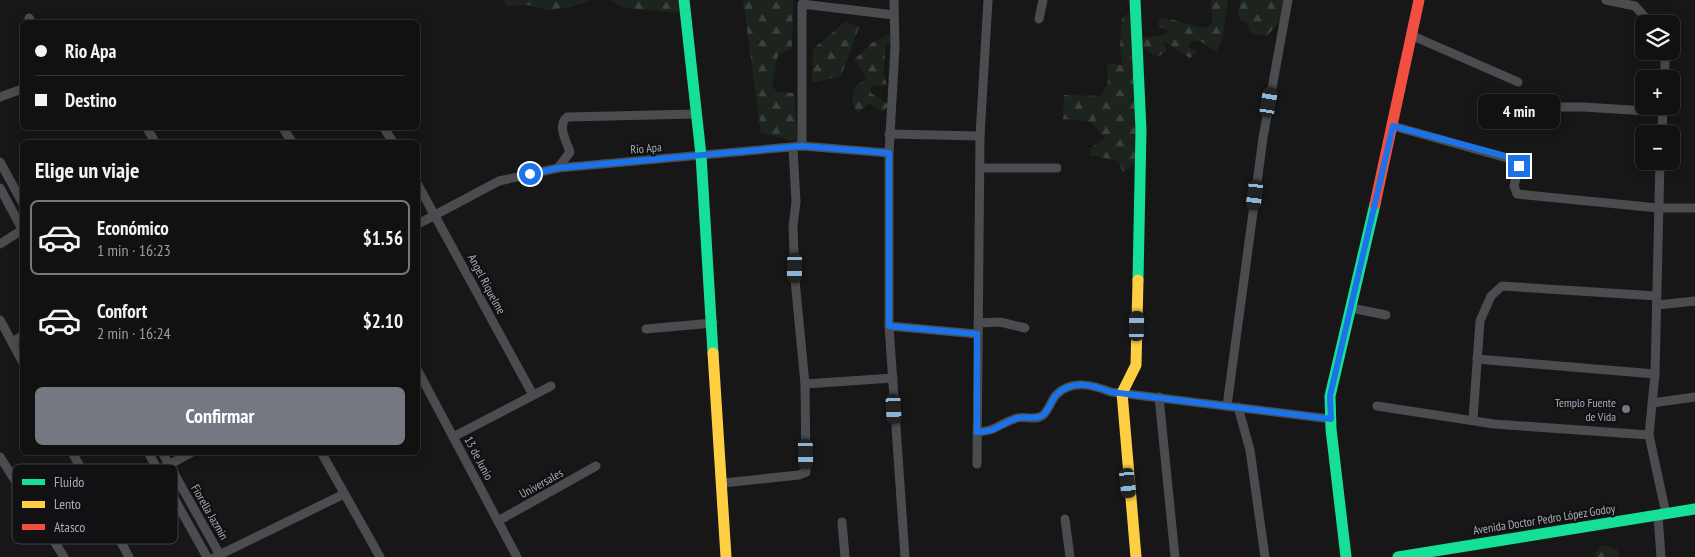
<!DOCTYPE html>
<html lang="es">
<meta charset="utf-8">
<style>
:root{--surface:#111;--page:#1e1f1f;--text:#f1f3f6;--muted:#9c9d9f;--line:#303131;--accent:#757880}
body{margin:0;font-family:"PT Sans Narrow",sans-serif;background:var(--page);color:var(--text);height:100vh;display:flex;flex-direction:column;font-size:19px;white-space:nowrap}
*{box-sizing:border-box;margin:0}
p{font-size:16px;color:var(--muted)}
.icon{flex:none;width:28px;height:28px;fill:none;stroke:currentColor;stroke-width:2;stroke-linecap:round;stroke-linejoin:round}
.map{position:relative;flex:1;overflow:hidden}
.drawer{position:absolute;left:20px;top:140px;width:400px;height:315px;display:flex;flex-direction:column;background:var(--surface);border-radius:8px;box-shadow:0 2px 12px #0003,0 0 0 1px var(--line)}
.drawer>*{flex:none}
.guide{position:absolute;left:20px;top:20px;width:400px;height:110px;border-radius:8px;box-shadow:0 2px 12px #0003,0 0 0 1px var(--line);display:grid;align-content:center;height:110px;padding:0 15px;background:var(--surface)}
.controls{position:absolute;left:1635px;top:15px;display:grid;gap:10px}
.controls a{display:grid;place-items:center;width:45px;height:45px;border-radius:8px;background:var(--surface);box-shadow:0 2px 12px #0003,0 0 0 1px var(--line);font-size:25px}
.end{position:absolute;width:22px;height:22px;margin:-11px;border:6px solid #1a73e8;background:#fff;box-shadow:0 0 0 2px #fff}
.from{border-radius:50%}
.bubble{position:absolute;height:35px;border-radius:8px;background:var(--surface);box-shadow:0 2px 12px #0003,0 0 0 1px var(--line);font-size:16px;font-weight:800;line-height:35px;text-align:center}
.car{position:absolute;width:15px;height:30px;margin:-15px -8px;border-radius:6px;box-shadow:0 0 4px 1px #0007;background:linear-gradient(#222 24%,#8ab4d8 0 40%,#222 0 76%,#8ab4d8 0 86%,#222 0)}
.guide b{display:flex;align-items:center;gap:18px;height:48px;font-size:19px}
.guide b+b{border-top:1px solid var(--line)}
.guide i{width:12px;height:12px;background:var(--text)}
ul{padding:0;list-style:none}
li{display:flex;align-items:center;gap:15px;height:75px;margin:0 10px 8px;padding:0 5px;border:2px solid transparent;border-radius:8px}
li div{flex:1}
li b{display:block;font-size:19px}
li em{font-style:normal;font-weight:800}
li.selected{border-color:var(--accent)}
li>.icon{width:45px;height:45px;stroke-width:1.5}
h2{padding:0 15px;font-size:22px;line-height:60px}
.button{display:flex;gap:10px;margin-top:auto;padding:10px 15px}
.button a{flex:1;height:58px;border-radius:8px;background:var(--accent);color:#fff;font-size:20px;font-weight:800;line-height:58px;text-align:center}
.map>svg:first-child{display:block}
.forest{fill:url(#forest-firs)}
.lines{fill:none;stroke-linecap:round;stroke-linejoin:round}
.street{stroke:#4b4c50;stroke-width:9}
.fast{stroke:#16e098;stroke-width:11}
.slow{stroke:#ffcf43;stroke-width:11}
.jam{stroke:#f24e42;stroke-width:11}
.route{stroke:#1a73e8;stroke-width:6}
.poi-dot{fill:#757880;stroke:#111113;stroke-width:2}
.labels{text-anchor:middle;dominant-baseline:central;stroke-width:4.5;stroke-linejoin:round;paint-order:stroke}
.street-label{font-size:12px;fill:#a8adb8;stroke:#111113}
.poi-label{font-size:12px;fill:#a8adb8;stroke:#111113;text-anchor:end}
.key{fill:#111113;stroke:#3e4045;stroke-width:1}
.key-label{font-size:14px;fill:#a8adb8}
</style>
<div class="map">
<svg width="1695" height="557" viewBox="0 0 1695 557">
<defs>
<pattern id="forest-firs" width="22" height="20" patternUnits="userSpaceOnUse" patternTransform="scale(1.25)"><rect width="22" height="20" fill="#1d241e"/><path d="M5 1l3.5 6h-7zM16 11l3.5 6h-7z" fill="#3b413d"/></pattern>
</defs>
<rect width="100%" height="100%" fill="#171717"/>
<!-- forest -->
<g class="forest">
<polygon points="503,0 591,0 571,7 547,10 528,5 507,6"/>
<polygon points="610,0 678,0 680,13 625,8"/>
<polygon points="743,0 793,0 792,49 778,55 772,83 776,92 794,93 798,142 761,133"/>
<path d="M1212,0H1228L1223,36L1216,52L1202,42L1192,40L1188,47L1198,52L1190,58L1163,41L1167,51L1159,56C1148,54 1144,48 1139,39L1166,34L1168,30L1159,27L1158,19C1172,17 1189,25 1204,28L1212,23V7L1208,12Z"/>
<polygon points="1241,0 1283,0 1281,20 1267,36 1251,34 1245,21 1241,21 1238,12"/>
<polygon points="1129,13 1138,160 1123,173 1119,161 1090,155 1091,148 1105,138 1091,122 1063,119 1064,95 1102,96 1108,83 1107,63 1122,65 1120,47 1122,18"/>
<polygon points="845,22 859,27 841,76 812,83 813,49"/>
<polygon points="892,33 895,44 885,44 884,74 887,87 874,85 870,90 871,93 889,105 883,112 869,104 857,113 852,101 855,86 866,80 862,70 854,60 873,42"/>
<polygon points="1604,545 1617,549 1619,557 1594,557 1598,548"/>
</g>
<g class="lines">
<!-- street -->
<g class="street">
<polyline points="894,0 895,47 889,153 889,326 905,557"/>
<polyline points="1606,0 1635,6 1651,24"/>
<polyline points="29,18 31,22"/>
<polyline points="1039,19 1043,0"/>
<polyline points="1413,36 1518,82"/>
<polyline points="1665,79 1665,51"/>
<polyline points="0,97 22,89"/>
<polyline points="1530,107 1583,107 1663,112"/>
<polyline points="1393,126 1514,160 1519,166 1514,186 1517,194 1658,208 1695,208"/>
<polyline points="147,128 155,142"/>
<polyline points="283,128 292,142"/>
<polyline points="384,128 393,142"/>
<polyline points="889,134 980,136"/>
<polyline points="1662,134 1663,106"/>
<polyline points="802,146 802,4 894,15"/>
<polyline points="1660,161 1655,374 1649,435 1666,514"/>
<polyline points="0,162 22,202"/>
<path d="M558,168L570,152C566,141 557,125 567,117L696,114"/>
<polyline points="980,168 1057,168"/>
<polyline points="418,185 533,395"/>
<polyline points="0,188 22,229"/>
<polyline points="418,224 499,181 558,168 802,146 889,153"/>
<polyline points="0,244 22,230"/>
<polyline points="1657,305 1695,301"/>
<polyline points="1351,308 1386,315"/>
<polyline points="0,320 22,361"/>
<polyline points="978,323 1000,322 1025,328"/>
<polyline points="889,326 977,334"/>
<polyline points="646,329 713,323"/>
<polyline points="12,342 22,336"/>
<polyline points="1477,359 1655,374"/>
<polyline points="418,371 517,557"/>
<polyline points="805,384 893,378"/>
<polyline points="1159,397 1175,557"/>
<polyline points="1652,403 1695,397"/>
<polyline points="1227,406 1263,138 1288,0"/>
<polyline points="1377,406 1494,424 1649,435"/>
<polyline points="1238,407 1250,450 1265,557"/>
<polyline points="1473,419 1480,321 1491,296 1502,286 1657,296"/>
<path d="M977,432C998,431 999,423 1017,418C1024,416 1037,421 1043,415C1049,410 1051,401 1056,395C1072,379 1093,385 1111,392L1331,419"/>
<polyline points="453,437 551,386"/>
<polyline points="72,452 129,557"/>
<polyline points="148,452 207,557"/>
<polyline points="162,452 221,557"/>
<polyline points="321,452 380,557"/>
<polyline points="0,457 64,557"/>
<polyline points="977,464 980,136 988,0"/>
<polyline points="723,483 799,475 806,472 805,384 795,280 793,226 796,202 793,148"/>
<polyline points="100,503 192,452"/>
<polyline points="1658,515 1661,557"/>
<polyline points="1065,519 1070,557"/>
<polyline points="498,521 596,466"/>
<polyline points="842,522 845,557"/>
<polyline points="215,557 344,494"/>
</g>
<!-- fast -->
<g class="fast">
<polyline points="684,0 701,155 713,353"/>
<polyline points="1135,0 1141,130 1138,280"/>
<polyline points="1346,557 1331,429 1330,396 1375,204"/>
<polyline points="1398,557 1695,509"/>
</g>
<!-- slow -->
<g class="slow">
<polyline points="713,353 726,557"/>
<polyline points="1136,557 1122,393 1136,365 1138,280"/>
</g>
<!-- jam -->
<polyline class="jam" points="1375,204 1419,0"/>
</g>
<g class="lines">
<!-- route -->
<path class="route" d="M530,174L558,168L802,146L889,153V326L977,334V432C999,431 999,424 1017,418C1024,416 1037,420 1043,415C1049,410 1051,401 1056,395C1072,379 1093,385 1111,392L1331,419L1330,396L1393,126L1505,156L1514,160L1519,166"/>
</g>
<!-- markers -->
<circle class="poi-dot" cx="1626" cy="409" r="5"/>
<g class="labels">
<!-- street labels -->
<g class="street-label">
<text transform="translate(646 148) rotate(-5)">Rio Apa</text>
<text transform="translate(487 284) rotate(62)">Angel Riquelme</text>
<text transform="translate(479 458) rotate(62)">13 de Junio</text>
<text transform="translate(541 483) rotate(-29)">Universales</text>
<text transform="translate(210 512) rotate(60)">Fiorella Jazmin</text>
<text transform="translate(1544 519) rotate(-9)">Avenida Doctor Pedro López Godoy</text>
</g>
<!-- poi labels -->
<g class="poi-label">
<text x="1616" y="402">Templo Fuente<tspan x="1616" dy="14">de Vida</tspan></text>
</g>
</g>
<!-- legend -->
<rect x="12" y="464" width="166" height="80" rx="8" class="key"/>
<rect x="22" y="479" width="23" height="6" fill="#16e098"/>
<rect x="22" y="501" width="23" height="7" fill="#ffcf43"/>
<rect x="22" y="524" width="23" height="6" fill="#f24e42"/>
<g class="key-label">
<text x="54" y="487">Fluido</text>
<text x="54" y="509">Lento</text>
<text x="54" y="532">Atasco</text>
</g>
</svg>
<div class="controls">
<a><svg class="icon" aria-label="layers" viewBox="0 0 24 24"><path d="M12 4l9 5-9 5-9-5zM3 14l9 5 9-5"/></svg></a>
<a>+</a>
<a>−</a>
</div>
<i class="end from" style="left:530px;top:174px"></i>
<i class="end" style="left:1519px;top:166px"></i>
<div class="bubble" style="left:1478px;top:94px;width:82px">4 min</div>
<i class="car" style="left:1269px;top:102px;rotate:10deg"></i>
<i class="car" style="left:1255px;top:195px;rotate:187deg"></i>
<i class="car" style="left:795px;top:268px;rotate:181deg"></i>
<i class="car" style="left:1137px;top:326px;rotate:1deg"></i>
<i class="car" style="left:894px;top:409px;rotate:177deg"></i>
<i class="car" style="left:806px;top:454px;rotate:179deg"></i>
<i class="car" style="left:1128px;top:483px;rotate:174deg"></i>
<div class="guide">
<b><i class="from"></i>Rio Apa</b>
<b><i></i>Destino</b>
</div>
<section class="drawer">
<h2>Elige un viaje</h2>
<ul>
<li class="selected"><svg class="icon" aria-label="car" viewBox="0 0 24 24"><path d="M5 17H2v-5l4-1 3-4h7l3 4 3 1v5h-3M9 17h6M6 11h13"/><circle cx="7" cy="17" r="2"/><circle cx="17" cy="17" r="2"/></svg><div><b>Económico</b><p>1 min · 16:23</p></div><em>$1.56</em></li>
<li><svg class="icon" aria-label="car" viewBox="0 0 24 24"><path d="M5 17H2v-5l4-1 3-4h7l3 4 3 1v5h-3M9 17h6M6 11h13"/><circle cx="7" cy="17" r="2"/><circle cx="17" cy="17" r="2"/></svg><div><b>Confort</b><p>2 min · 16:24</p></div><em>$2.10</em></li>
</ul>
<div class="button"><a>Confirmar</a></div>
</section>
</div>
